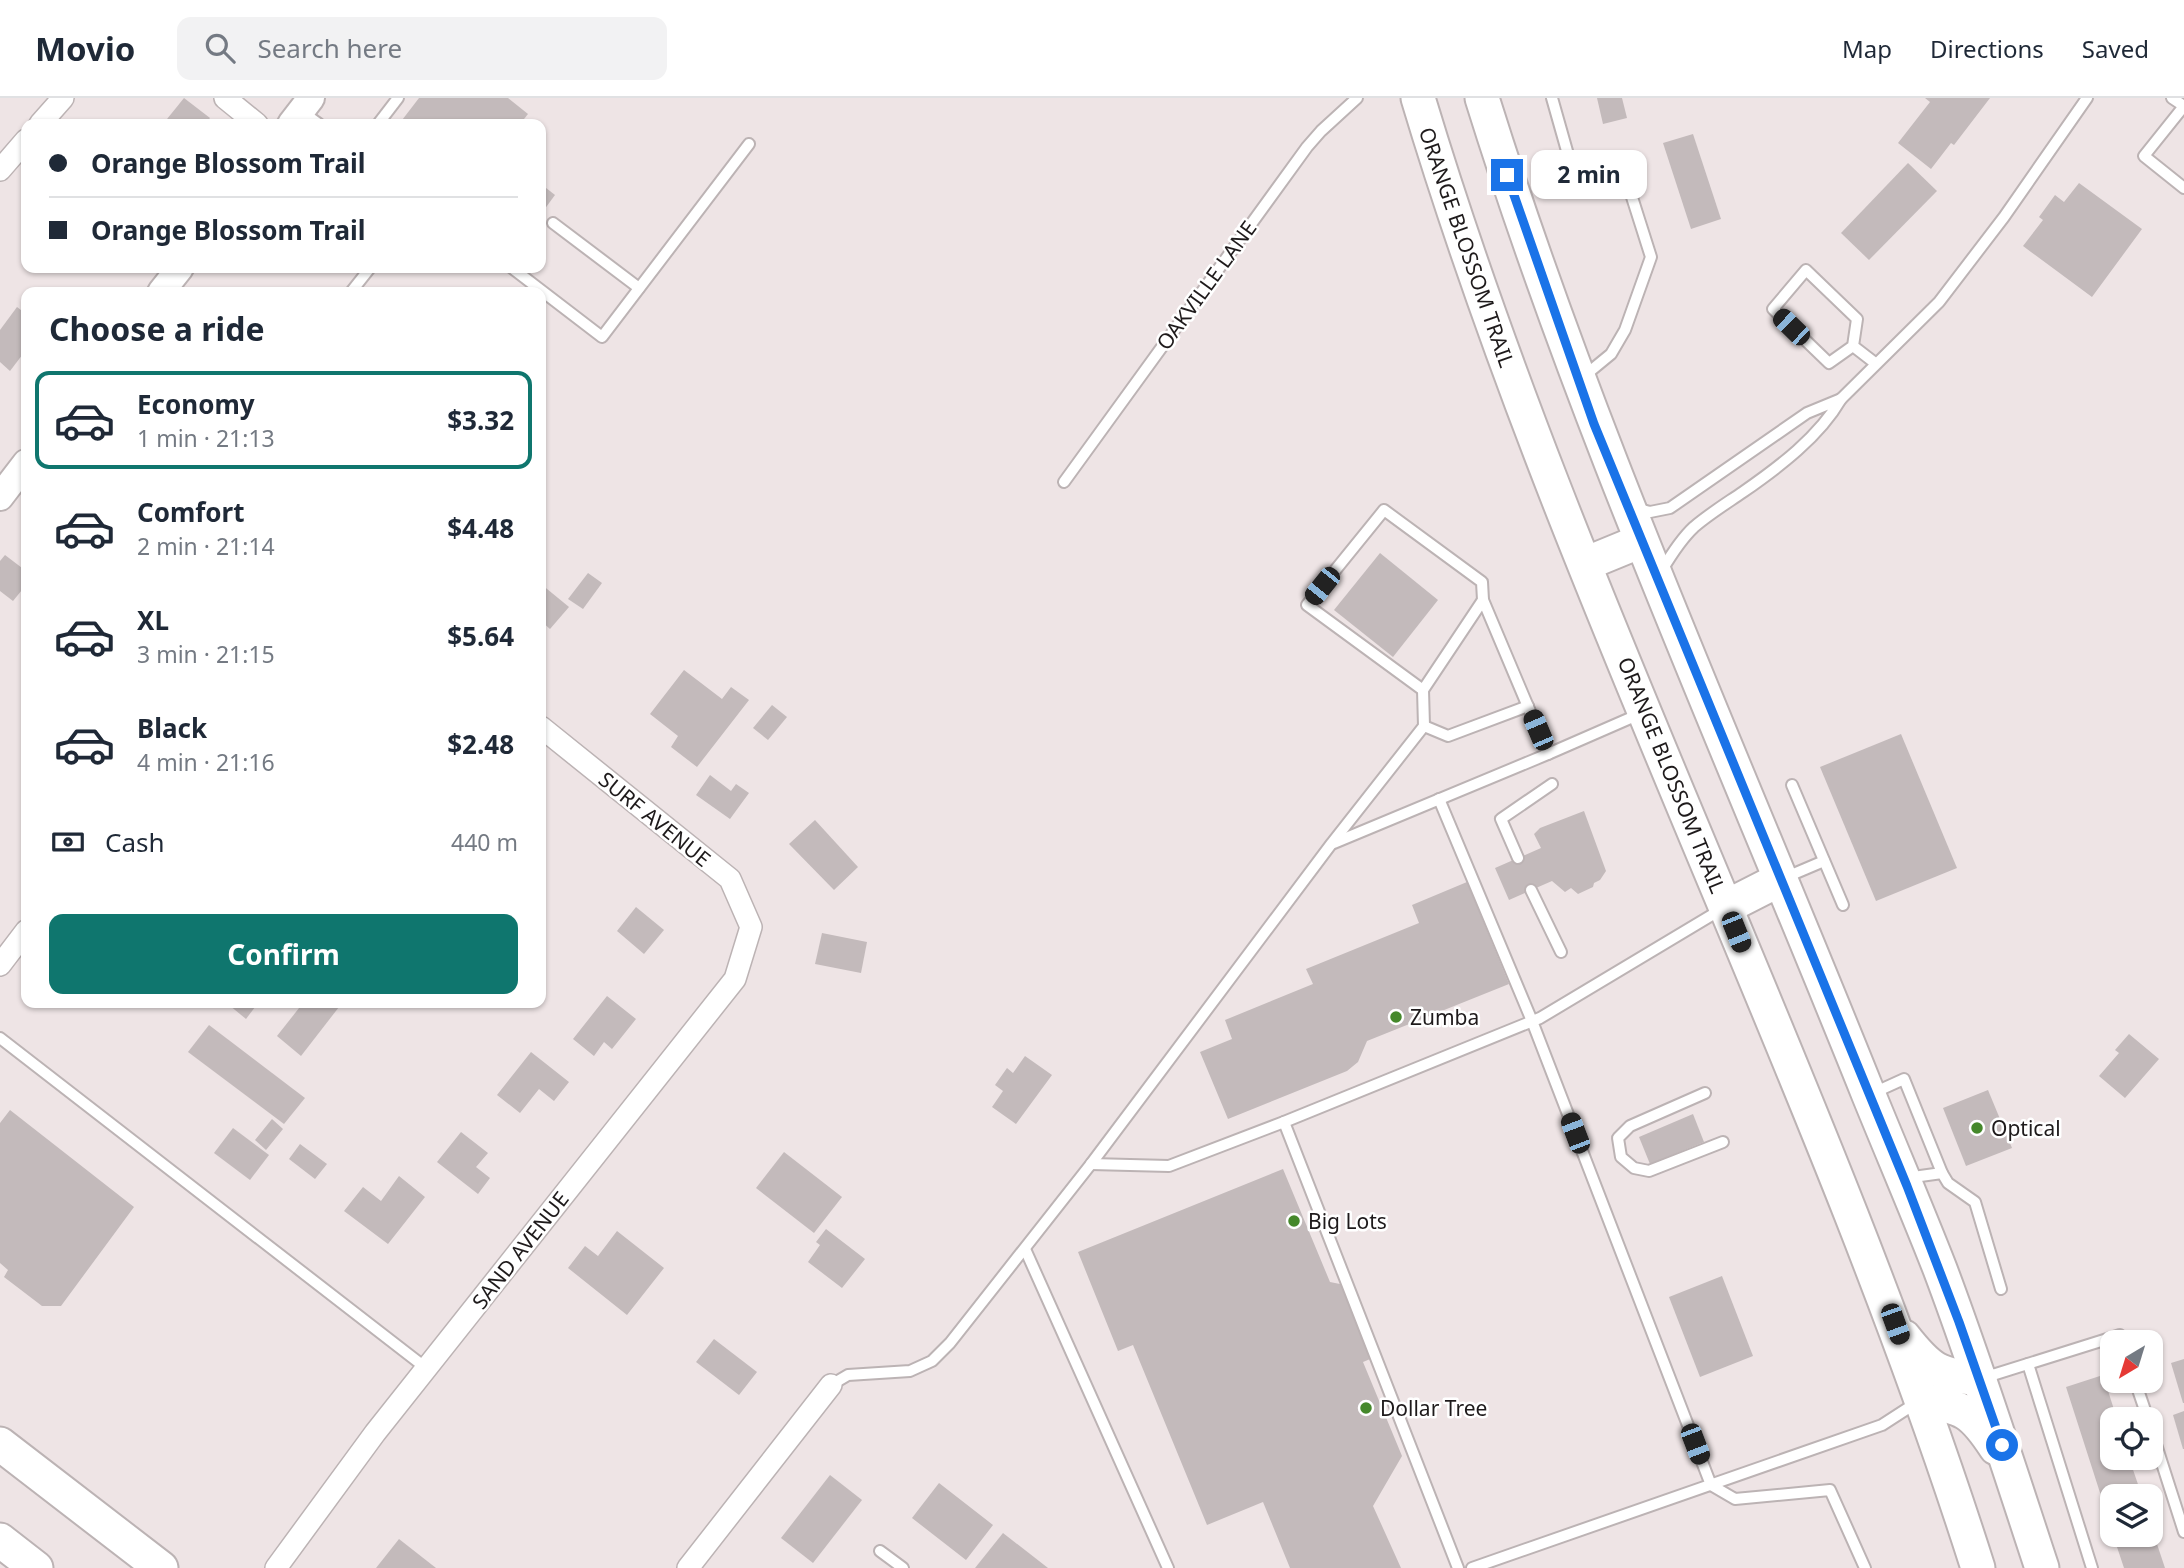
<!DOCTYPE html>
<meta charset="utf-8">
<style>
:root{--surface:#fff;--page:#f2f2f3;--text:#1f2937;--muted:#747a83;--line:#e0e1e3;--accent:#0f766e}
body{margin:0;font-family:"Noto Sans",sans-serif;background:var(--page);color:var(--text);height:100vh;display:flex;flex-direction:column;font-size:26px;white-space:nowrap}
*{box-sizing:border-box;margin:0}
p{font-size:23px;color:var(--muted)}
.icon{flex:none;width:38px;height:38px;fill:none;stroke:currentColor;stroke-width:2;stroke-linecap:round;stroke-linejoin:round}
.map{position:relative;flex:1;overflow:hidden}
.sheet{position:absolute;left:21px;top:189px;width:525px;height:721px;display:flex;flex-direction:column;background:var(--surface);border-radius:14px;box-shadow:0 2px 5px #0004}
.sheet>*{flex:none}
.banner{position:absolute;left:21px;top:21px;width:525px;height:154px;border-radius:14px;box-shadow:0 2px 5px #0004;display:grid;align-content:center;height:154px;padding:0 28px;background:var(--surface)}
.needle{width:46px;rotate:218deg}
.tools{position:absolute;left:2100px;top:1232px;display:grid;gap:14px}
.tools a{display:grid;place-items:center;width:63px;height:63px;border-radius:14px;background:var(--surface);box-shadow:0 2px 5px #0004;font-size:35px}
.end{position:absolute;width:32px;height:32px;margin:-16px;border:9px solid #1a73e8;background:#fff;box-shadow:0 0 0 4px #fff}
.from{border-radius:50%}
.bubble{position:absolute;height:49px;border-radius:14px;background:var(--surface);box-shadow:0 2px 5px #0004;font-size:23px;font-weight:700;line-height:49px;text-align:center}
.car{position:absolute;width:21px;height:42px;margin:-21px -10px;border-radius:9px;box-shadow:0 0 5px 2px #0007;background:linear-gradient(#222 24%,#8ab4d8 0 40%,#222 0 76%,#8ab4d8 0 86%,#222 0)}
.banner b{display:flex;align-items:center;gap:24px;height:66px;font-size:26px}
.banner b+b{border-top:2px solid var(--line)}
.banner i{width:18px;height:18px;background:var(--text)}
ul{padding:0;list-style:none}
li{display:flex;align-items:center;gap:21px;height:98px;margin:0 14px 10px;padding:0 14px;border:4px solid transparent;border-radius:14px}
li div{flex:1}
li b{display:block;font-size:26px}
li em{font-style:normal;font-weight:700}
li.current{border-color:var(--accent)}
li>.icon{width:63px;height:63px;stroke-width:1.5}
h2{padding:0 28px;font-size:32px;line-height:84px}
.pay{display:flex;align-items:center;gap:18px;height:77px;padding:0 28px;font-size:26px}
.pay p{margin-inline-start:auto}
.button{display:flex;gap:14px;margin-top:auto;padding:14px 28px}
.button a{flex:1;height:80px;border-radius:14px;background:var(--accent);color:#fff;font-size:28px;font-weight:700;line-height:80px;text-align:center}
header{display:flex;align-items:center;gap:42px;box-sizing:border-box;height:98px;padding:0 35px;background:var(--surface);border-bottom:2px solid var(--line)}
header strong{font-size:33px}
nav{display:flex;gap:38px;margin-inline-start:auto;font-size:24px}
.search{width:490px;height:63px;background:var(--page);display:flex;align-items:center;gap:18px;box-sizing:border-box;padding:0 24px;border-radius:14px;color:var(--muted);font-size:26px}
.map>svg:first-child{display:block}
.building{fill:#c3babb}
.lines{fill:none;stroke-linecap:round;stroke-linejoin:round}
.service-casing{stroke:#bcb3b4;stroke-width:14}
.minor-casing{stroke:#bcb3b4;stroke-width:24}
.tertiary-casing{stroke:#bcb3b4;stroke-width:30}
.primary-casing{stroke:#bcb3b4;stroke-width:37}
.service{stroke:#fff;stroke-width:10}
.minor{stroke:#fff;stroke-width:21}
.tertiary{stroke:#fff;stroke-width:26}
.primary{stroke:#fff;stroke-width:33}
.route{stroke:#1a73e8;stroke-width:9}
.poi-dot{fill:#45882b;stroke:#fff;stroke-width:2.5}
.labels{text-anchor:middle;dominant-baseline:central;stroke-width:5;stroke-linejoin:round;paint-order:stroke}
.street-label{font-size:21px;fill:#1e1a1b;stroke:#fff}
.poi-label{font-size:21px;fill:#1e1a1b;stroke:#fff;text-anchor:start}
</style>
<header>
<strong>Movio</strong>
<div class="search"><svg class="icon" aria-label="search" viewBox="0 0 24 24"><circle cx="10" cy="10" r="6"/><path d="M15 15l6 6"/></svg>Search here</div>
<nav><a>Map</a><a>Directions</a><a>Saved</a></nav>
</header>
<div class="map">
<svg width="2184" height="1470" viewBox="0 0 2184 1470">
<rect width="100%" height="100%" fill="#eee4e5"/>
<!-- building -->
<g class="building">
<polygon points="184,0 210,20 205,26 163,26"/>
<polygon points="419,0 508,0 528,16 520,26 399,26"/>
<polygon points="1597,0 1622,0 1627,20 1603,26"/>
<polygon points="1925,0 1990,0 1954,47 1951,45 1931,71 1898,45 1930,4"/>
<polygon points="1693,36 1721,121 1691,131 1663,45"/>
<polygon points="1908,65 1937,93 1869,162 1841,135"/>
<polygon points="2079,85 2142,131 2092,199 2023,148 2043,122 2039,119 2055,97 2064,104"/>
<polygon points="541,86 555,97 541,116"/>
<polygon points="17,209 26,216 26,252 10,273 0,264 0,232"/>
<polygon points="1380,455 1438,502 1393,559 1334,512"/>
<polygon points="5,457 26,473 26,487 13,503 0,493 0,463"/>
<polygon points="588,475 602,485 583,511 568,501"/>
<polygon points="541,486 569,509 550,531 541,523"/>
<polygon points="684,572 722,601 731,589 749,602 697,669 671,649 678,638 650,616"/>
<polygon points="772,607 787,619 768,642 753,630"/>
<polygon points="1901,636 1957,770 1876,803 1820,669"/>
<polygon points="710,677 731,693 736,686 749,695 730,721 696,697"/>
<polygon points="1584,713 1606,773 1600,782 1594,785 1593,789 1578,796 1571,790 1565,794 1552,783 1509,802 1495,770 1541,750 1534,736 1540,730"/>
<polygon points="815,722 858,769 834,792 789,746"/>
<polygon points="1467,784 1509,886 1367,943 1358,964 1347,973 1228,1021 1200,954 1232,941 1225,922 1313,886 1306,871 1419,825 1412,807"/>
<polygon points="636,809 664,832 644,856 617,833"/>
<polygon points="822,835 867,844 861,875 815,866"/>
<polygon points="607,898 636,921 612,951 604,944 594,958 573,941"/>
<polygon points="231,905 258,905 246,921 229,907"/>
<polygon points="303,905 334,905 339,909 301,958 277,938"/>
<polygon points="209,927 305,1000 284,1026 188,954"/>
<polygon points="2129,936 2159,961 2125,1000 2099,978 2119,955 2115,952"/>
<polygon points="531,954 569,984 554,1003 539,991 520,1015 497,997"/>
<polygon points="1025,958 1052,977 1016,1026 992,1009 1003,993 995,987 1007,970 1013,975"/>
<polygon points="1988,992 2012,1050 1966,1068 1943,1010"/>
<polygon points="10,1012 134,1109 61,1208 42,1208 4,1179 8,1172 0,1165 0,1025"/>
<polygon points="1693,1016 1704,1044 1650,1066 1639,1039"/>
<polygon points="272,1021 283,1031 266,1052 255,1042"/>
<polygon points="233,1030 269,1057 250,1082 214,1055"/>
<polygon points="461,1034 488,1055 476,1069 490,1080 478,1096 437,1064"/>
<polygon points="300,1046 327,1066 315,1081 289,1061"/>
<polygon points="784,1054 842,1099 814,1135 756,1090"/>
<polygon points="1283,1071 1330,1184 1345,1187 1375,1259 1363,1264 1402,1358 1373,1408 1401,1470 1290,1470 1263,1404 1207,1427 1133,1247 1118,1253 1078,1154"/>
<polygon points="399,1078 425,1099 388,1146 344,1113 363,1089 381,1103"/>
<polygon points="826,1131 865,1161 842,1190 808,1164 820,1147 816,1144"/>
<polygon points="617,1133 664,1170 627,1217 568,1170 585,1148 598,1158"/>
<polygon points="1722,1178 1753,1258 1700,1279 1669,1199"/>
<polygon points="714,1241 757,1274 739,1297 696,1264"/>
<polygon points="2184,1261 2184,1305 2183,1305 2171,1265"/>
<polygon points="2103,1277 2117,1321 2112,1321 2112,1360 2129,1360 2142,1398 2112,1398 2112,1432 2066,1289"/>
<polygon points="2184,1313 2184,1351 2183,1351 2173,1317"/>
<polygon points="830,1377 862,1402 813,1465 781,1440"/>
<polygon points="939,1385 993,1427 966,1462 912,1420"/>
<polygon points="2151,1428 2165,1470 2124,1470 2113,1437 2151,1437"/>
<polygon points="1003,1435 1048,1470 975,1470"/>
<polygon points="399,1441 436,1470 376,1470"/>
</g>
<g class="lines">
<defs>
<g id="service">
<polyline points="1552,0 1569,60"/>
<polyline points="2172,0 2184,8"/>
<polyline points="2184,8 2144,58 2184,90"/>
<polyline points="301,13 319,26"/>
<polyline points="378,26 398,0"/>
<polyline points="553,125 639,190"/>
<polyline points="512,170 602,239 749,46"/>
<polyline points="351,194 370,170"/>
<polyline points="1853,248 1829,265 1773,211 1806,172 1857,221 1853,248 1875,265"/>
<polyline points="1583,279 1611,256 1625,232 1651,159 1631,96"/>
<polyline points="1841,301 1939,204 2004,119 2087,0"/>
<polyline points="1064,384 1307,49 1321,33 1357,0"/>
<path d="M1635,410L1650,414L1670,410L1807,315L1841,301C1819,339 1779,369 1743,394C1727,405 1709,416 1694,429C1681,441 1671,457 1662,472"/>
<polyline points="1423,592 1307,507 1384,412 1482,484 1483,502 1548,656 1642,615"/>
<polyline points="1424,628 1448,638 1528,608"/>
<polyline points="1792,687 1843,807"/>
<polyline points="1439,701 1532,923 1711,1387 1735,1401 1830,1392 1865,1470"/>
<polyline points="1334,745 1548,656"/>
<polyline points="1518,760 1501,721 1552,686"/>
<polyline points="1784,780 1824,763"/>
<polyline points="1531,792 1561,854"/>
<polyline points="0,940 426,1270"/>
<polyline points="1705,995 1630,1028 1618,1040 1621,1059 1634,1070 1649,1073 1723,1044"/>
<polyline points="1871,996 1904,981 1942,1075"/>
<polyline points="1091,1066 1169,1068 1284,1024"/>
<polyline points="1906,1080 1942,1075 1948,1085 1975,1104 2001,1191"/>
<polyline points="1025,1151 1168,1470"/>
<polyline points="2028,1266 2092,1470"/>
<polyline points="1983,1280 2120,1237 2123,1244"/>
<polyline points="2135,1283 2148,1321"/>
<polyline points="831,1287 848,1277 910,1273 932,1263 950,1245 1091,1066 1332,745 1424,628 1423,592 1483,502"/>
<polyline points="2151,1331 2184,1434"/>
<polyline points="880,1453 903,1470"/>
<polyline points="1458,1470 1284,1024 1540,920 1722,811"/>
<polyline points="1472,1470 1882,1327 1916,1305"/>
</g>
<g id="minor">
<polyline points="225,0 257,26"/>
<polyline points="40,26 63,0"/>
<polyline points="0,72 26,42"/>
<polyline points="0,867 26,833"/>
<polyline points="276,1470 375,1335 735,881 751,829 730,781 541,629"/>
<polyline points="688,1470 831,1287"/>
</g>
<g id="tertiary">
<polyline points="291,26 311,0"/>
<polyline points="161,194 180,170"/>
<polyline points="0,399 26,365"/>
</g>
<g id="primary">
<path d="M1418,0C1569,503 1819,970 1978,1470"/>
<path d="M1482,0C1588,340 1736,665 1868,995C1892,1054 1917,1112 1940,1171C1977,1269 2009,1370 2042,1470"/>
<polyline points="1585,466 1641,443"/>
<polyline points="1726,809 1781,781"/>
<path d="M1904,1239C1930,1272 1938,1277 1980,1281"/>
<path d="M1922,1302C1964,1310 1972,1313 1996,1350"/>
<polyline points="0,1346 161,1470"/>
<polyline points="0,1442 36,1470"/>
</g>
</defs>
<!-- service casing -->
<use href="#service" class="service-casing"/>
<!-- minor casing -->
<use href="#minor" class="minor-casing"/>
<!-- tertiary casing -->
<use href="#tertiary" class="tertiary-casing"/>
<!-- primary casing -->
<use href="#primary" class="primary-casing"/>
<!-- service -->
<use href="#service" class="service"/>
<!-- minor -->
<use href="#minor" class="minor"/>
<!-- tertiary -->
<use href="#tertiary" class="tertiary"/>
<!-- primary -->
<use href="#primary" class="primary"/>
</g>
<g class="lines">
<!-- route -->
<polyline class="route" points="1507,77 1594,326 1907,1088 1959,1224 2002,1347"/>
</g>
<!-- markers -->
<g class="poi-dot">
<circle cx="1396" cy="919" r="7"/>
<circle cx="1977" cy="1030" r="7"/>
<circle cx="1294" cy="1123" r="7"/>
<circle cx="1366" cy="1310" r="7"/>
</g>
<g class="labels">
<!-- street labels -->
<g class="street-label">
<text transform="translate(1467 149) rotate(71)">ORANGE BLOSSOM TRAIL</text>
<text transform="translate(1206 187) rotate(-54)">OAKVILLE LANE</text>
<text transform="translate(1672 677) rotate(68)">ORANGE BLOSSOM TRAIL</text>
<text transform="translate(655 721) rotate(39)">SURF AVENUE</text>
<text transform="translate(520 1152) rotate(-52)">SAND AVENUE</text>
</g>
<!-- poi labels -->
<g class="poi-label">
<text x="1410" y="919">Zumba</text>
<text x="1991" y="1030">Optical</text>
<text x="1308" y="1123">Big Lots</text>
<text x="1380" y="1310">Dollar Tree</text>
</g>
</g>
</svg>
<div class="tools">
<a><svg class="needle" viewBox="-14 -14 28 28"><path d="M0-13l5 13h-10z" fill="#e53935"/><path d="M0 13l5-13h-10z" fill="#747a83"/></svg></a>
<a><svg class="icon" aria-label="locate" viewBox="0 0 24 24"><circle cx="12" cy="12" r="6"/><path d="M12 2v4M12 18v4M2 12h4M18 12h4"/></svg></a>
<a><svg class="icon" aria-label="layers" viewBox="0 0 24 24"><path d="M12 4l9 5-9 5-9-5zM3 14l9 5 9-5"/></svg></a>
</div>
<i class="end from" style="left:2002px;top:1347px"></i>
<i class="end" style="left:1507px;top:77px"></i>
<div class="bubble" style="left:1531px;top:52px;width:116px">2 min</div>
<i class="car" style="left:1791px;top:229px;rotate:314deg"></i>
<i class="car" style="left:1322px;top:488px;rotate:219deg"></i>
<i class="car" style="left:1538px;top:632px;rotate:337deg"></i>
<i class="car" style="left:1736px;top:834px;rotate:158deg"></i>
<i class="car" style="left:1575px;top:1035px;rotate:339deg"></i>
<i class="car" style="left:1895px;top:1226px;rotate:160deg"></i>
<i class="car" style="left:1695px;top:1346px;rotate:159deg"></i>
<div class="banner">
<b><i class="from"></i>Orange Blossom Trail</b>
<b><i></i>Orange Blossom Trail</b>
</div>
<section class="sheet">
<h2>Choose a ride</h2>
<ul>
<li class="current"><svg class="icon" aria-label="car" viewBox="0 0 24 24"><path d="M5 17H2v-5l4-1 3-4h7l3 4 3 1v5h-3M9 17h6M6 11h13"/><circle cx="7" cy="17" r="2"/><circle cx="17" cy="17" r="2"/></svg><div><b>Economy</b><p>1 min · 21:13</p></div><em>$3.32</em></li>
<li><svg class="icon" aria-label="car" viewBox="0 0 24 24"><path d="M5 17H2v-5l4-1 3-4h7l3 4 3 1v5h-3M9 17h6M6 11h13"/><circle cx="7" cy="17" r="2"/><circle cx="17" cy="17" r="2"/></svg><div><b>Comfort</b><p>2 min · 21:14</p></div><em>$4.48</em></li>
<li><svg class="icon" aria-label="car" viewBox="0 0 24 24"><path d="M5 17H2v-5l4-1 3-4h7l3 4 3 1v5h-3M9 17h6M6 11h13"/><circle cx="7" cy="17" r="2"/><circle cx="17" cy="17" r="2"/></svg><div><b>XL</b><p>3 min · 21:15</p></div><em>$5.64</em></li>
<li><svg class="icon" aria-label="car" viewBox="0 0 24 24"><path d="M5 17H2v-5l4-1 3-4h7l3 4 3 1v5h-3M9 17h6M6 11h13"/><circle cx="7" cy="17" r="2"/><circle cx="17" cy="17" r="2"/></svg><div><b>Black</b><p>4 min · 21:16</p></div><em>$2.48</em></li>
</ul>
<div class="pay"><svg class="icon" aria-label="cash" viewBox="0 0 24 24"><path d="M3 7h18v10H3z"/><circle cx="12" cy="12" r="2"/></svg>Cash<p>440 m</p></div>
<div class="button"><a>Confirm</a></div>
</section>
</div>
